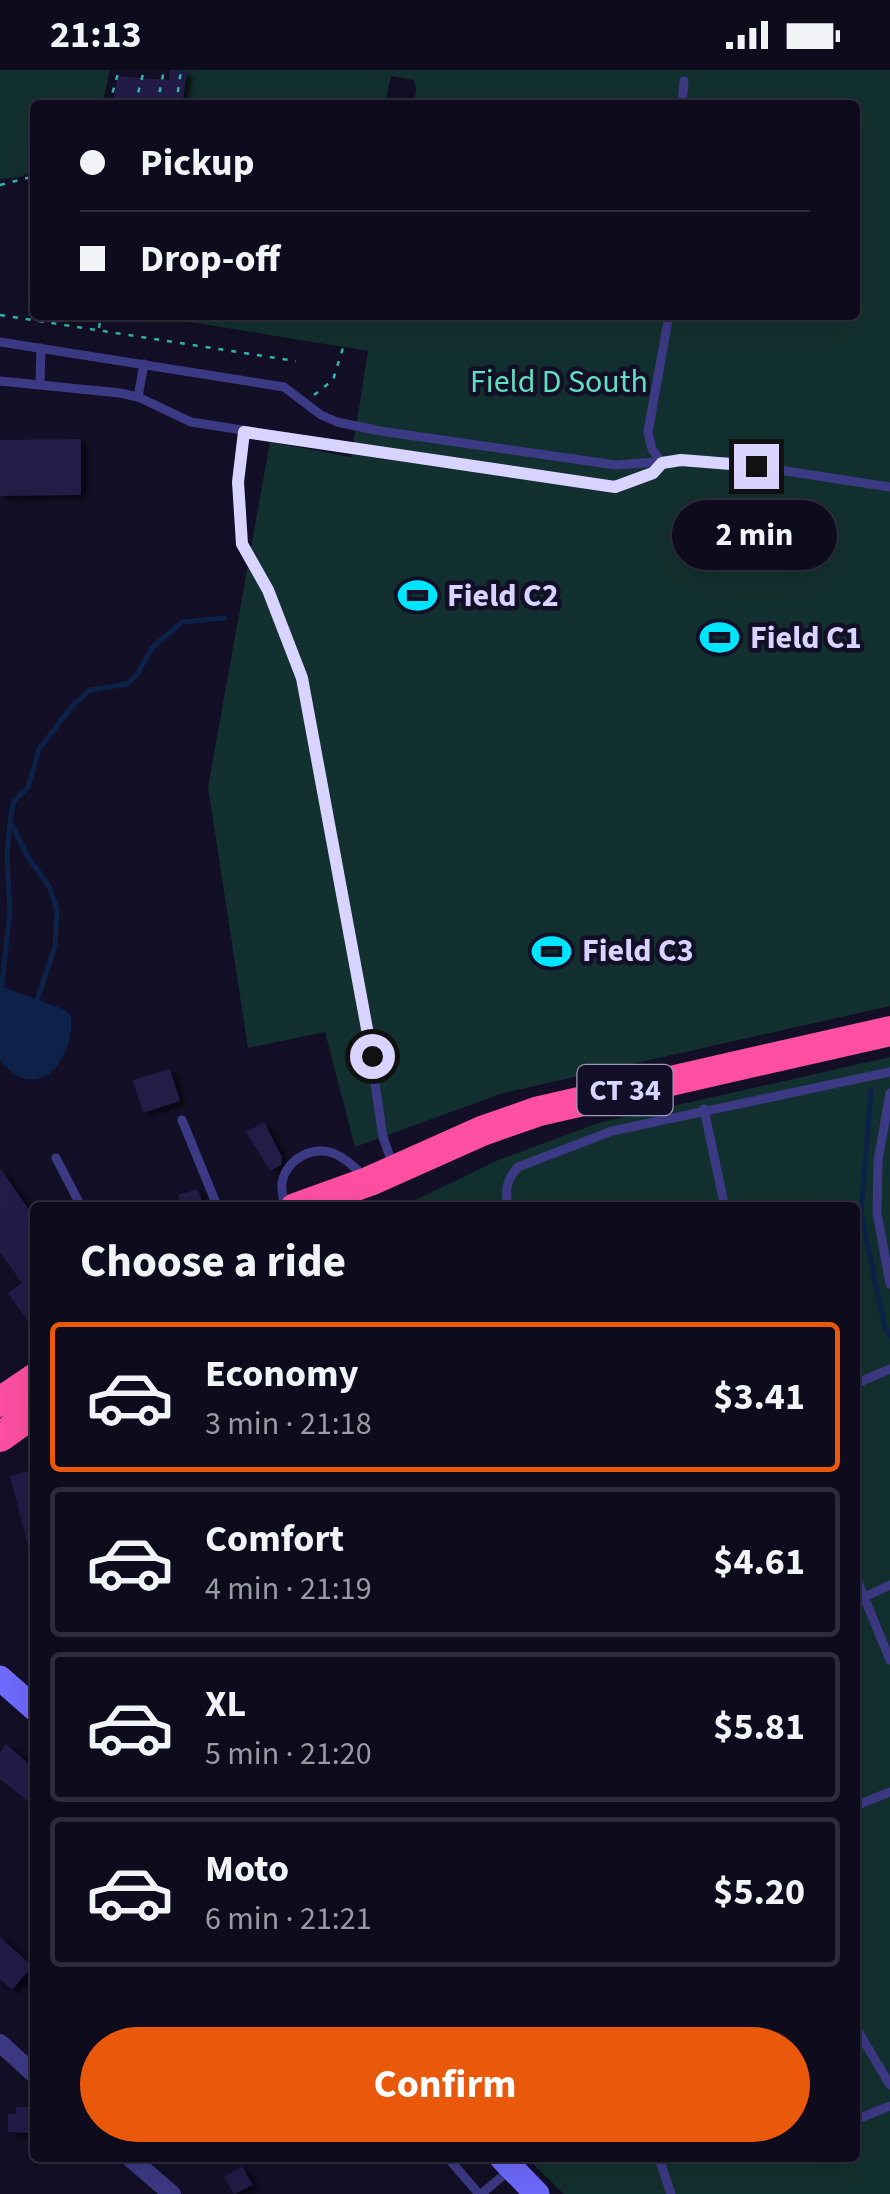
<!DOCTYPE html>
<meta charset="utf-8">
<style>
:root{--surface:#0e0b1c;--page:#171425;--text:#f1f3f6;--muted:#9b9ba3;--line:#2e2b3b;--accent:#ea580c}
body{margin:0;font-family:"Source Sans 3",sans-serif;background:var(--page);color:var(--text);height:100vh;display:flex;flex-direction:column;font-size:38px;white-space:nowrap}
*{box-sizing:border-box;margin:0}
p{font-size:32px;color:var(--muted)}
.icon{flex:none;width:55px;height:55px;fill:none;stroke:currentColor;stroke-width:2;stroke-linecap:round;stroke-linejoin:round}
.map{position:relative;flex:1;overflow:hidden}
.side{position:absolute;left:30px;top:1132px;width:830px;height:960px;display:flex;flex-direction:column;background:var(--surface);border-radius:10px;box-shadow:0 10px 40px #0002,0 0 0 2px var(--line)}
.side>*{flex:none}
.guide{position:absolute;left:30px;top:30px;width:830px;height:220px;border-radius:10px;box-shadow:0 10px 40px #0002,0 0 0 2px var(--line);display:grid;align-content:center;height:220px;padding:0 50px;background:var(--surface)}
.end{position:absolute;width:45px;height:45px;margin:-22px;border:12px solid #d9d4ff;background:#111;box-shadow:0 0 0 5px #111}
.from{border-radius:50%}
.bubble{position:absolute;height:70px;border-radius:35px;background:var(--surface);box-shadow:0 10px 40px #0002,0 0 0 2px var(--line);font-size:32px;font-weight:700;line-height:70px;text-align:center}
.guide b{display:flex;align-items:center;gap:35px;height:95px;font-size:38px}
.guide b+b{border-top:2px solid var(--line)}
.guide i{width:25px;height:25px;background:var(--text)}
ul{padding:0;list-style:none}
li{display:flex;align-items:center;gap:30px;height:150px;margin:0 20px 15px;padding:0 30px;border:5px solid var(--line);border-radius:10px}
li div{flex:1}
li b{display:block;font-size:38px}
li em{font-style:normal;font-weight:700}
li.current{border-color:var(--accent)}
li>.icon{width:90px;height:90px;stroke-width:1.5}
h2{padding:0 50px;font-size:45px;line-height:120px}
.button{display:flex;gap:20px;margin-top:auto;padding:20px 50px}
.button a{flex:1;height:115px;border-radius:60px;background:var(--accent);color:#fff;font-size:40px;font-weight:700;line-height:115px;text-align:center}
.status{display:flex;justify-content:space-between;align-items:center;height:70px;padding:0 50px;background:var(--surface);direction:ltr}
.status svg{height:28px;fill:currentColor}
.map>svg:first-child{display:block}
.green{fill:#12302f}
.water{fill:#0c2248}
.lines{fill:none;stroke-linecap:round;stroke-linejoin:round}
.stream{stroke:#0c2248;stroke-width:5}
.building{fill:#241b47;filter:url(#shadow)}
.path{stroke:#2fb8b0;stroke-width:2.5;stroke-dasharray:5 8;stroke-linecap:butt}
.lane{stroke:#3d3a85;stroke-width:9}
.street{stroke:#3d3a85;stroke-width:18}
.secondary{stroke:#6f6bff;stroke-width:25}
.highway{stroke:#ff4fa3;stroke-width:30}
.route{stroke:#d9d4ff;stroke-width:12}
.labels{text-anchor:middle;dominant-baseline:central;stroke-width:9;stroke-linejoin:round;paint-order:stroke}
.shield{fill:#130f26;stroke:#9e99be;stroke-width:2.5}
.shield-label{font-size:30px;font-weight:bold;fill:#d9d4ff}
.park-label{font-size:32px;fill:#5fe0c0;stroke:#130f26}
.poi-label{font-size:32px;font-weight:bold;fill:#d9d4ff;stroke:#130f26;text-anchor:start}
</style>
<div class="status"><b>21:13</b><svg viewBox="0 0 49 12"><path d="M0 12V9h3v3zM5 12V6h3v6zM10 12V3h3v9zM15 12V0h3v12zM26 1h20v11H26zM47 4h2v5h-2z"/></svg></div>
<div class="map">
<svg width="890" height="2124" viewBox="0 0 890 2124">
<defs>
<filter id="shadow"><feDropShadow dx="6" dy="3.5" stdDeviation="2.5" flood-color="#0009"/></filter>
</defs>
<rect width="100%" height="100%" fill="#130f26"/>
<!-- green -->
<g class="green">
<polygon points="0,0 110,0 102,35 35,35 35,99 20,107 0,109"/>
<polygon points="170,0 890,0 890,936 503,1023 355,1077 325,962 248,978 208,717 270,372 351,387 368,281 146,245 855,245 855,35 414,35 416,17 413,10 391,6 385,35 165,35"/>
<polygon points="890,987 890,2124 564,2124 527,2088 855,2088 855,1138 399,1138 496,1091 598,1053"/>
</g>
<!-- water -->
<path class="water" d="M0,916L63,939L71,945C75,988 39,1037 0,991Z"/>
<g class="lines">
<!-- stream -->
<g class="stream">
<polyline points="12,755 27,786 49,816 57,840 55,876 36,933"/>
<polyline points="0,932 10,841 7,785 10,751 14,731 28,717 39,679 73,635 90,620 127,614 136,606 152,578 182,552 225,548"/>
<polyline points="871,1020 861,1143 885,1258 890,1266"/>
</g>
</g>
<!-- building -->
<g class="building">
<polygon points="170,0 187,2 182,35 112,35 118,6 169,10"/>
<polygon points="81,369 81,425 0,426 0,370"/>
<polygon points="170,999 180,1031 143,1043 133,1010"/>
<polygon points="264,1052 282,1087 281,1095 270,1101 246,1062"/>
<polygon points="0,1098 35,1148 35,1262 8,1223 22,1213 0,1182"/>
<polygon points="198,1119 204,1138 182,1138 178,1125"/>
<polygon points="35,1399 35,1482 30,1483 10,1406"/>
<polygon points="6,1674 35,1699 35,1737 0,1709 0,1682"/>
<polygon points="0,1867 30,1894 30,1899 12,1920 0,1909"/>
<polygon points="16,2037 35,2037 35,2063 8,2062 8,2044 16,2044"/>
<polygon points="242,2096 253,2115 234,2124 224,2107"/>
</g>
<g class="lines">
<!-- path -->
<g class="path">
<polyline points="109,35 119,0"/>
<polyline points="135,35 144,0"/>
<polyline points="157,35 164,0"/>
<polyline points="176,35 181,0"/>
<polyline points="0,115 35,106"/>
<polyline points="0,245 296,291"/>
<polyline points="99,258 101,245"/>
<polyline points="314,325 333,310 343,278"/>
</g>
<!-- lane -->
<g class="lane">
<polyline points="682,35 684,11"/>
<polyline points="0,272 284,317 321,345 337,352 380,361 616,395 681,390 727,392 890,417"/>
<path d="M0,311L120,323L138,327L191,352L587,414C616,417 641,416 662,393"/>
<polyline points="40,314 41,278"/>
<polyline points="138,327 144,294"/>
<polyline points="244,362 238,412 242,474 268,520 302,608 362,926 383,1067 393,1096"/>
<polyline points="662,393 652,379 648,362 669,245"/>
<polyline points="890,1023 878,1091 877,1143 890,1214"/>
<polyline points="704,1039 725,1138"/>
<polyline points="182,1050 218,1138"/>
<polyline points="56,1088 82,1138"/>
<path d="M284,1138C284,1130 281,1120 282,1113C286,1087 318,1073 339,1086C349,1091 357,1100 365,1107"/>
<path d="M508,1138C505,1120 506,1110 518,1097L612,1061L890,1002"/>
<polyline points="855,1314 890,1299"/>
<polyline points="855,1505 890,1590"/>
<polyline points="864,1527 890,1515"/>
<polyline points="855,1736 890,1722"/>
<polyline points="855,1956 890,2015"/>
<polyline points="855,2050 890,2036"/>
<polyline points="448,2088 479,2124"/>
<polyline points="659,2088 671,2124"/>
<polyline points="481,2124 510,2100"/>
</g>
<!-- street -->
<g class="street">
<polyline points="0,1973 35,2005"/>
<polyline points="130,2088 172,2124"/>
</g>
<!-- secondary -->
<g class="secondary">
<polyline points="0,1608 35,1639"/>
<polyline points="502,2088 537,2124"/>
</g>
<!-- highway -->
<g class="highway">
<polyline points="295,1138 370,1111 482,1061 539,1041 890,961"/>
<polyline points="0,1332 35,1308"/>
<polyline points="0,1367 35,1342"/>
</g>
</g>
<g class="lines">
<!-- route -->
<polyline class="route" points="372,986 302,608 268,520 242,474 238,412 244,362 615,417 653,403 662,393 681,390 756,396"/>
</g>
<!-- icons -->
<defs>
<symbol id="stadium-bare" viewBox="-9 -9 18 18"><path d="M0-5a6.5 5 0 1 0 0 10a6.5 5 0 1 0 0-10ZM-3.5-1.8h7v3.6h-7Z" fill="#00e5ff" stroke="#130f26" stroke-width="2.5" paint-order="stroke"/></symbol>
</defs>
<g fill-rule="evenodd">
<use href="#stadium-bare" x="390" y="498" width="55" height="55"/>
<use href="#stadium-bare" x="692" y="540" width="55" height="55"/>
<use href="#stadium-bare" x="524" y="854" width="55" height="55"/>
</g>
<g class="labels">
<!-- shield labels -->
<rect class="shield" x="577.5" y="995" width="95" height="50" rx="8"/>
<g class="shield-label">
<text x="625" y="1020">CT 34</text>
</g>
<!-- park labels -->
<g class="park-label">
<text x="559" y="312">Field D South</text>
</g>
<!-- poi labels -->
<g class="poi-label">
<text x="447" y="526">Field C2</text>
<text x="750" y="568">Field C1</text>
<text x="582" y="881">Field C3</text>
</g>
</g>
</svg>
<i class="end from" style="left:372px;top:986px"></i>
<i class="end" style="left:756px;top:396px"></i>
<div class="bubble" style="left:672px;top:430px;width:165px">2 min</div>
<div class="guide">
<b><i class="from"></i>Pickup</b>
<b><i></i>Drop-off</b>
</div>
<section class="side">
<h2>Choose a ride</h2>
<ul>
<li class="current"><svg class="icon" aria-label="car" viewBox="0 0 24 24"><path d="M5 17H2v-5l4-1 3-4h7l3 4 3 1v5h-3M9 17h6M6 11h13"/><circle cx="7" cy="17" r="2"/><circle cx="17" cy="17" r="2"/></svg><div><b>Economy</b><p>3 min · 21:18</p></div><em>$3.41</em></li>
<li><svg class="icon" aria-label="car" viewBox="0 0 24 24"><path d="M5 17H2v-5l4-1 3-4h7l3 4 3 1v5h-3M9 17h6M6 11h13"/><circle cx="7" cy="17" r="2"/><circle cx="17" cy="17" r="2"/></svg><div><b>Comfort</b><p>4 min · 21:19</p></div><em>$4.61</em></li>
<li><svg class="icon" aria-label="car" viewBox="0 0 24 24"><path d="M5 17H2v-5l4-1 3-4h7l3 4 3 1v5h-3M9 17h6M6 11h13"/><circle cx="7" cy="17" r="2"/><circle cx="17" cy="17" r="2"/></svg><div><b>XL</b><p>5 min · 21:20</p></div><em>$5.81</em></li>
<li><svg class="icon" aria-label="car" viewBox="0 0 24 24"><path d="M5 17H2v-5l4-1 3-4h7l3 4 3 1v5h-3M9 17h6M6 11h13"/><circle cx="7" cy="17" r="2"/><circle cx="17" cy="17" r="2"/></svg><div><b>Moto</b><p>6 min · 21:21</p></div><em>$5.20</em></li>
</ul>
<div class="button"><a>Confirm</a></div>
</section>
</div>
